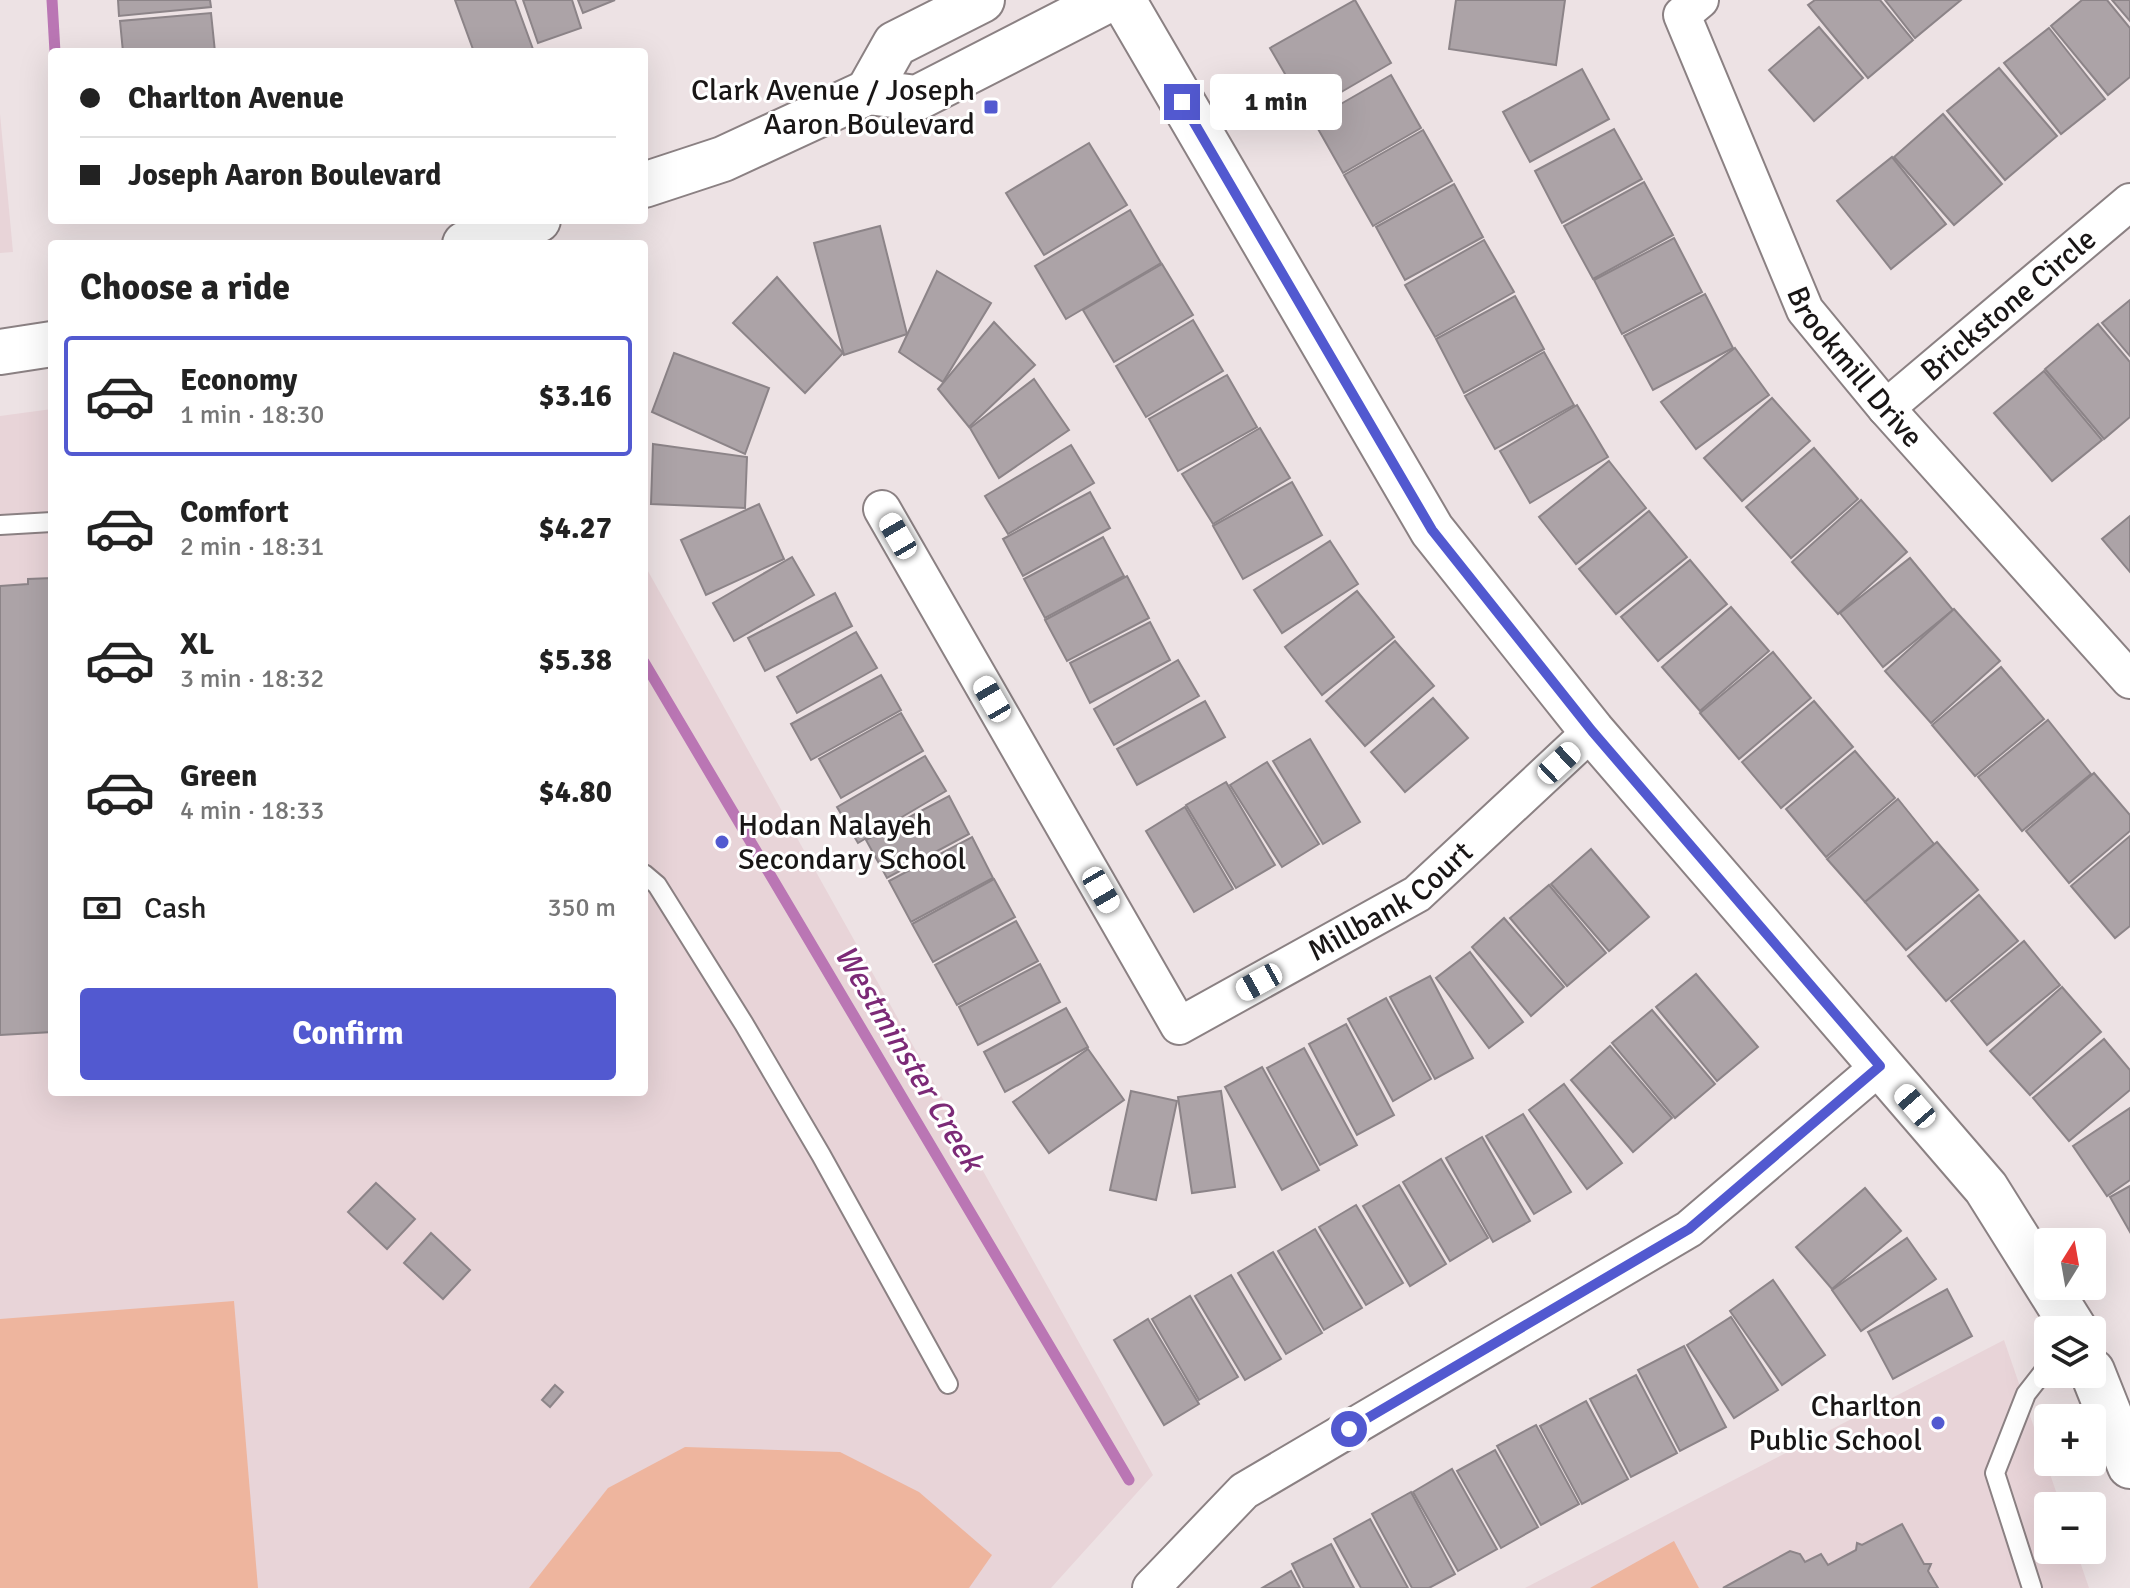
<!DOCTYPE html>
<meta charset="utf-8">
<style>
:root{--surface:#fff;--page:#f2f2f2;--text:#222;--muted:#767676;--line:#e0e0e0;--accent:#5259d0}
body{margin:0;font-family:Signika,sans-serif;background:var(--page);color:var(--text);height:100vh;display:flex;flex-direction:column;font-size:30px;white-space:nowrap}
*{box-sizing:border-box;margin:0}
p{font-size:26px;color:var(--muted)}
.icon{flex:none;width:44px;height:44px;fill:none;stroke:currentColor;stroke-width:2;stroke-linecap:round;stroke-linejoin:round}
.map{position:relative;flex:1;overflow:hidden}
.side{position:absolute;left:48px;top:240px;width:600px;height:856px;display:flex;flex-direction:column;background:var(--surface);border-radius:8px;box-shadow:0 8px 32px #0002}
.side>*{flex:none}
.guide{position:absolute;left:48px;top:48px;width:600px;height:176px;border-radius:8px;box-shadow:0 8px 32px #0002;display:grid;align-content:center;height:176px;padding:0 32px;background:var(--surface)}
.needle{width:52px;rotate:11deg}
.fabs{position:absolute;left:2034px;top:1228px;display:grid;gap:16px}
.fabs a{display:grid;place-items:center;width:72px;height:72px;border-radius:8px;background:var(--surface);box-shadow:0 8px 32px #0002;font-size:40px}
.end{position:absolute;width:36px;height:36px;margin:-18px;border:10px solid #5259d0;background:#fff;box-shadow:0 0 0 4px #fff}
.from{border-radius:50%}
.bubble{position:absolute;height:56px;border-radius:8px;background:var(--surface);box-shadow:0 8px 32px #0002;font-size:26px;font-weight:700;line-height:56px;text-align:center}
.car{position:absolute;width:24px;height:48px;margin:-24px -12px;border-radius:10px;box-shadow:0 0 6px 2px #0007;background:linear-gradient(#fff 24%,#345 0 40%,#fff 0 76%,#345 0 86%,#fff 0)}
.guide b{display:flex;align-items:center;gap:28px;height:76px;font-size:30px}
.guide b+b{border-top:2px solid var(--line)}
.guide i{width:20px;height:20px;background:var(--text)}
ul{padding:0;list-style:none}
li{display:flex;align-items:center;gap:24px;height:120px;margin:0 16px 12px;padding:0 16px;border:4px solid transparent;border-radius:8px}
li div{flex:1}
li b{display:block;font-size:30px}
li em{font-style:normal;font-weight:700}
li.on{border-color:var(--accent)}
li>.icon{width:72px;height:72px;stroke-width:1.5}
h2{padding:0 32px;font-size:36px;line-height:96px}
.pay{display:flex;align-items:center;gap:20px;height:88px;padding:0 32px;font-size:30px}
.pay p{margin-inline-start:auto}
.action{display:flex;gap:16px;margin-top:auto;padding:16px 32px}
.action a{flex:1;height:92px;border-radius:8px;background:var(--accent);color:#fff;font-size:32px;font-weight:700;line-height:92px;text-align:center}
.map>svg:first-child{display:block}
.built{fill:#e8d4d8}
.green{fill:#eeb59e}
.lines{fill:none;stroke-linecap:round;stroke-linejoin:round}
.stream{stroke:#ba76b4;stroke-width:11}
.building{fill:#aca3a7;stroke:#8c8488;stroke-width:2}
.service-casing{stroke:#8b8183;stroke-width:22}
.minor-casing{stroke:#8b8183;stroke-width:40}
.tertiary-casing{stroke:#8b8183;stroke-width:48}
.service{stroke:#fff;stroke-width:18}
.minor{stroke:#fff;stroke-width:36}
.tertiary{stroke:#fff;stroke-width:44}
.route{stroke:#5259d0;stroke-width:10}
.poi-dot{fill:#5259d0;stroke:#fff;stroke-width:3}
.labels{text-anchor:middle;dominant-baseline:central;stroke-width:6;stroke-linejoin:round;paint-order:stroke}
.poi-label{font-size:30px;fill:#191616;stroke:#fff;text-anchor:end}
.street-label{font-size:30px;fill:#191616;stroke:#fff}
.water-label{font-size:32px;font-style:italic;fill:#7c2a77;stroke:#fff}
</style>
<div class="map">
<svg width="2130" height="1588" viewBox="0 0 2130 1588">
<rect width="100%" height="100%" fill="#ede2e4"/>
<!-- built -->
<g class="built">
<polygon points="0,114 13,252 0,253"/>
<polygon points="52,409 52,1092 644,1092 644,564 1153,1475 1051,1588 0,1588 0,416"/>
<polygon points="2004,1340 2061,1506 2048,1506 2048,1550 2076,1550 2089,1588 1525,1588"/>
</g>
<!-- green -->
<g class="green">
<polygon points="234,1301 258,1588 0,1588 0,1319"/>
<polygon points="685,1447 840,1452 919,1492 992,1555 969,1588 529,1588 608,1488"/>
<polygon points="1674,1541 1699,1588 1590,1588"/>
</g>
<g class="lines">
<!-- stream -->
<g class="stream">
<polyline points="52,0 55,52"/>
<polyline points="644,662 1129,1480"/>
</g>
</g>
<!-- building -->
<g class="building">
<polygon points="118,0 210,0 211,7 119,16"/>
<polygon points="455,0 515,0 534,52 474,52"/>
<polygon points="523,0 572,0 581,28 538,43"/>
<polygon points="578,0 615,0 583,13"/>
<polygon points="1355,0 1391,63 1307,112 1270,48"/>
<polygon points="1456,0 1565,0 1556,65 1449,49"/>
<polygon points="1815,0 1880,0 1913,40 1868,78 1808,5"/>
<polygon points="1885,0 1961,0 1915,38"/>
<polygon points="2082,0 2107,0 2130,28 2130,77 2108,95 2051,26"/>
<polygon points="2112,0 2130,0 2130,21"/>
<polygon points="211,13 215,52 123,52 120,21"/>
<polygon points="1819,27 1863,78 1814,121 1769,70"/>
<polygon points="2049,28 2105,99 2061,134 2004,63"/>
<polygon points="1999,68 2057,136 2005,180 1947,111"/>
<polygon points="1582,69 1609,119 1530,162 1503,112"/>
<polygon points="1391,75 1421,128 1343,173 1313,120"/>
<polygon points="1943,114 2002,184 1954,225 1894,157"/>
<polygon points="1614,129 1642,179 1562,223 1535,171"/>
<polygon points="1423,130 1452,181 1373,226 1344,175"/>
<polygon points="1089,143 1127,205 1044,255 1006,193"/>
<polygon points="1892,157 1946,224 1891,269 1837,201"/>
<polygon points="1644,182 1673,235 1593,279 1564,226"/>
<polygon points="1454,184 1483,237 1405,280 1376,227"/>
<polygon points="1130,210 1161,263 1066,319 1035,266"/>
<polygon points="880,226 907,334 844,355 814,243"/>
<polygon points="1674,238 1702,292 1622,334 1594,280"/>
<polygon points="1484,240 1514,292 1435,337 1405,285"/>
<polygon points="1162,264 1193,315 1114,362 1083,310"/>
<polygon points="937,271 991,303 943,382 899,352"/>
<polygon points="777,277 843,353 805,393 733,323"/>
<polygon points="1705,294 1733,348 1653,390 1624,336"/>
<polygon points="1515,296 1544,349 1464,393 1436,339"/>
<polygon points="2130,300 2130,356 2102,323"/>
<polygon points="1193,320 1223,371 1146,417 1116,366"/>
<polygon points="994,322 1035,365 969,427 938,389"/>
<polygon points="2098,324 2130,362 2130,417 2104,439 2045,369"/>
<polygon points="1735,348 1769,395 1696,449 1661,402"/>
<polygon points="1544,352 1574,405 1495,449 1465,396"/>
<polygon points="674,353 769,388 745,454 652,412"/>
<polygon points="2044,371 2102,440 2052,481 1994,413"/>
<polygon points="1227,375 1257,427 1178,471 1149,419"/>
<polygon points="1034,379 1069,430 999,478 970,428"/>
<polygon points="1772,398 1810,441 1742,501 1704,458"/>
<polygon points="1577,405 1608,457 1530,503 1500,451"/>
<polygon points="1260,428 1290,478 1213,524 1182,474"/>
<polygon points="653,444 747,457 745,508 651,504"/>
<polygon points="1071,445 1094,483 1008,534 985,496"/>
<polygon points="1814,448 1858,499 1791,558 1746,507"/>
<polygon points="1609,461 1646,508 1576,564 1539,517"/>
<polygon points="1292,482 1322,535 1243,579 1213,526"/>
<polygon points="1090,492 1110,528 1023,576 1003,539"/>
<polygon points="1861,500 1907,552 1838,614 1792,562"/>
<polygon points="759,504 784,559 706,595 681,540"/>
<polygon points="1649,511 1687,557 1616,614 1579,569"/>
<polygon points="2130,516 2130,572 2102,539"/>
<polygon points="1103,537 1124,576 1045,618 1024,579"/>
<polygon points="1330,541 1358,584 1282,633 1254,590"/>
<polygon points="792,557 814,595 734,641 713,603"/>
<polygon points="1910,558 1953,610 1883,667 1840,613"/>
<polygon points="1690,560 1727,604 1658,661 1621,617"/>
<polygon points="1127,576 1149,618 1067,661 1045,620"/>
<polygon points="52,578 52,1032 0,1035 0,586 28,584 28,579"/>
<polygon points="1357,591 1394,637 1322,695 1285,647"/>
<polygon points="835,593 852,626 765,671 748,638"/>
<polygon points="1731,607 1769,651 1700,711 1662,667"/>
<polygon points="1954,609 2000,661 1931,723 1885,671"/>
<polygon points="1150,622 1170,660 1090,703 1070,663"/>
<polygon points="856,632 877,668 797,713 777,677"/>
<polygon points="1395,641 1434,686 1365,746 1326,701"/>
<polygon points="1773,652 1811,698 1739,759 1700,713"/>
<polygon points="1178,660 1199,696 1114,745 1094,709"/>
<polygon points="2001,667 2044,719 1975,776 1932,725"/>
<polygon points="881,675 901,710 811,760 791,724"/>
<polygon points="1433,698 1468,738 1405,792 1371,752"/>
<polygon points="1205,701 1225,737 1137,785 1117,749"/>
<polygon points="1814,701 1853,747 1781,808 1742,762"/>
<polygon points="901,713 923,751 841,798 819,759"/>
<polygon points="2048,720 2091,774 2022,831 1978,777"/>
<polygon points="1310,739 1360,822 1323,844 1273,761"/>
<polygon points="1855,751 1895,798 1826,857 1786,809"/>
<polygon points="925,756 946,791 858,843 837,807"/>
<polygon points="1267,762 1319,844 1282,867 1230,785"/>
<polygon points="2094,773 2130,815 2130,831 2069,883 2026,831"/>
<polygon points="1226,782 1275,865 1236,888 1186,805"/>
<polygon points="949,796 969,834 887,878 866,840"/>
<polygon points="1898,799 1934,844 1865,902 1827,859"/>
<polygon points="1185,807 1233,889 1194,912 1146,831"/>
<polygon points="2130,836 2130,926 2115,938 2071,886"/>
<polygon points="972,837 993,878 911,922 889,881"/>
<polygon points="1937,842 1978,890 1906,950 1865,902"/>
<polygon points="1591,849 1649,917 1609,951 1551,884"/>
<polygon points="994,879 1015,917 933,962 912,924"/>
<polygon points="1549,885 1606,953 1567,986 1510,918"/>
<polygon points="1979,895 2018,941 1946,1001 1908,956"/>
<polygon points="1504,918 1564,987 1531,1016 1472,947"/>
<polygon points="1016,921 1038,961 957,1005 935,965"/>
<polygon points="2024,941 2060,985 1987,1045 1951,1001"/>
<polygon points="1470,952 1523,1022 1489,1048 1436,978"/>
<polygon points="1040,964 1060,1002 978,1045 959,1007"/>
<polygon points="1696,974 1758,1047 1717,1081 1656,1007"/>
<polygon points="1430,976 1473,1058 1435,1079 1390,997"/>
<polygon points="2062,987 2101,1032 2030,1095 1990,1051"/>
<polygon points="1386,998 1431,1079 1393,1101 1348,1019"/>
<polygon points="1066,1008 1088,1047 1005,1092 984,1052"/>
<polygon points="1652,1010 1715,1084 1675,1118 1612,1043"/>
<polygon points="1346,1024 1394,1115 1357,1135 1309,1044"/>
<polygon points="2104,1039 2130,1070 2130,1090 2069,1141 2033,1098"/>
<polygon points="1610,1046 1672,1118 1633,1152 1571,1080"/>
<polygon points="1304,1048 1357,1145 1320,1165 1267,1068"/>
<polygon points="1088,1049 1124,1100 1049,1153 1013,1102"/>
<polygon points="1262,1067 1319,1170 1282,1190 1225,1087"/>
<polygon points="1564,1084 1622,1163 1587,1189 1529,1110"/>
<polygon points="1131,1091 1177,1101 1156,1200 1110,1190"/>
<polygon points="1221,1091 1235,1187 1192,1193 1178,1097"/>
<polygon points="2130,1108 2130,1180 2107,1196 2073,1146"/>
<polygon points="1523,1114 1571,1192 1534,1214 1486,1136"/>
<polygon points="1482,1137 1530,1221 1493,1242 1446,1158"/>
<polygon points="1441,1159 1488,1238 1450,1261 1403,1182"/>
<polygon points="376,1183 415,1219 387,1249 348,1212"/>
<polygon points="1399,1185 1446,1264 1410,1286 1363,1206"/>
<polygon points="2130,1186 2130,1232 2110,1197"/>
<polygon points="1865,1188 1901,1231 1832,1289 1796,1247"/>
<polygon points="1356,1205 1403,1283 1366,1305 1319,1227"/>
<polygon points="1315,1229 1362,1308 1324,1330 1278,1251"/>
<polygon points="431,1233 470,1270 443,1299 404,1263"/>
<polygon points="1907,1238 1936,1279 1861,1331 1832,1290"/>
<polygon points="1273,1252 1322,1333 1286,1354 1238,1273"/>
<polygon points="1231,1275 1281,1359 1245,1380 1195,1296"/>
<polygon points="1773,1280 1825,1355 1782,1385 1730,1311"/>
<polygon points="1947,1289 1972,1336 1893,1379 1868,1332"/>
<polygon points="1190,1296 1238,1377 1199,1400 1152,1319"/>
<polygon points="1731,1317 1778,1390 1734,1418 1687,1345"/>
<polygon points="1148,1319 1199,1404 1164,1425 1114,1340"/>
<polygon points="1684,1346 1726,1427 1680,1451 1638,1370"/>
<polygon points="1636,1375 1677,1453 1631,1477 1590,1399"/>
<polygon points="555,1385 563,1392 550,1407 542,1400"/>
<polygon points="1586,1401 1628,1479 1582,1504 1540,1426"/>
<polygon points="1536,1425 1579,1504 1541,1525 1497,1446"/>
<polygon points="1495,1450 1538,1527 1501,1548 1457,1471"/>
<polygon points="1452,1469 1497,1549 1458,1571 1413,1492"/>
<polygon points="1411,1492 1455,1574 1429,1588 1412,1588 1372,1514"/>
<polygon points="1370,1519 1408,1588 1361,1588 1334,1539"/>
<polygon points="1902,1524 1924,1564 1931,1564 1928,1571 1938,1588 1723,1588 1790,1551 1800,1554 1805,1562 1821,1554 1828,1565 1856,1550 1857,1543 1862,1545"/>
<polygon points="1331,1544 1354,1588 1304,1588 1292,1564"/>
<polygon points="1291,1571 1300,1588 1262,1588"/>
</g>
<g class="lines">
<defs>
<g id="service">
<polyline points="0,525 52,522"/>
<polyline points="644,874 657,885 744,1024 821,1155 948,1384"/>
<polyline points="2032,1588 1995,1473 2026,1394 2048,1366"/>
</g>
<g id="minor">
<path id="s1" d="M1700,0L1682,15L1805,310L1886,408L2130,680"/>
<path id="s2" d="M1886,408L2130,202"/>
<path id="s3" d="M882,509L1179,1026L1417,894L1592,731"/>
<polyline points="1151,1588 1244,1491 1689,1229 1880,1066"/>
</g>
<g id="tertiary">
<polyline points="1123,0 1432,530 1592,731 1986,1188 2075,1330"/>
<polyline points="868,92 895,44 982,0"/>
<polyline points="644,185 723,159 868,92 917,98 1108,0"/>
<polyline points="465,244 538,220"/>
<polyline points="0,352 52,344"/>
<polyline points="2092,1371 2130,1466"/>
</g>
</defs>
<!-- service casing -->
<use href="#service" class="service-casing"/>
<!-- minor casing -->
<use href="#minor" class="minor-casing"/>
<!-- tertiary casing -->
<use href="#tertiary" class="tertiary-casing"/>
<!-- service -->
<use href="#service" class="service"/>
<!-- minor -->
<use href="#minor" class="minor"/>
<!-- tertiary -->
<use href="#tertiary" class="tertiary"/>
</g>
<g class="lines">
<!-- route -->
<polyline class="route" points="1182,102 1432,530 1592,731 1880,1066 1689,1229 1349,1429"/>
</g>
<!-- markers -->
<g class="poi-dot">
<rect x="983" y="99" width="16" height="16" rx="4"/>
<circle cx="722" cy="842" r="8"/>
<circle cx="1938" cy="1423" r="8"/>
</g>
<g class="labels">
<!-- poi labels -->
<g class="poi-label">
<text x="975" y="90">Clark Avenue / Joseph<tspan x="975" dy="34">Aaron Boulevard</tspan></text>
<text x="738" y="825" text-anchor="start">Hodan Nalayeh<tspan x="738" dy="34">Secondary School</tspan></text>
<text x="1922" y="1406">Charlton<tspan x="1922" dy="34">Public School</tspan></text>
</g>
<!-- street labels -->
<g class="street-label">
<text stroke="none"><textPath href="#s2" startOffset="160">Brickstone Circle</textPath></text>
<text stroke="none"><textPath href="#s1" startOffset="418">Brookmill Drive</textPath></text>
<text stroke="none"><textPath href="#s3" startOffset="842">Millbank Court</textPath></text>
</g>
<!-- water labels -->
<g class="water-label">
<text transform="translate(909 1058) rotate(59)">Westminster Creek</text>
</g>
</g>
</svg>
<div class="fabs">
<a><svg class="needle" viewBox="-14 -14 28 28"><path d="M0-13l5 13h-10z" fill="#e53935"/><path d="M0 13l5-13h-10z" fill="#767676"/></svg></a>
<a><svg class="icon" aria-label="layers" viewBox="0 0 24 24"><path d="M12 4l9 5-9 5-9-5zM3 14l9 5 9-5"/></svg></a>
<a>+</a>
<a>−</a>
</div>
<i class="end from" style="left:1349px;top:1429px"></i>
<i class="end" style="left:1182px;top:102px"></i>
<div class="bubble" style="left:1210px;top:74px;width:132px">1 min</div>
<i class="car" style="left:898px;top:536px;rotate:330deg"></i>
<i class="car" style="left:992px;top:699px;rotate:330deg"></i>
<i class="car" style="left:1559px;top:763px;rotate:47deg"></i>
<i class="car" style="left:1101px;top:890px;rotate:150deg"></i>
<i class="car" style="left:1259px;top:982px;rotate:241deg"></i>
<i class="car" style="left:1915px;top:1106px;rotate:319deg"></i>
<div class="guide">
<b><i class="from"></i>Charlton Avenue</b>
<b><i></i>Joseph Aaron Boulevard</b>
</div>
<section class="side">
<h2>Choose a ride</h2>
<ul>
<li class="on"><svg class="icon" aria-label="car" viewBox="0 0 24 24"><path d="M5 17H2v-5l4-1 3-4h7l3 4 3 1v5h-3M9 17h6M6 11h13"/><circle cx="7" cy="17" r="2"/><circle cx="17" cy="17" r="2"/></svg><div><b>Economy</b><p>1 min · 18:30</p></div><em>$3.16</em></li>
<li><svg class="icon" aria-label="car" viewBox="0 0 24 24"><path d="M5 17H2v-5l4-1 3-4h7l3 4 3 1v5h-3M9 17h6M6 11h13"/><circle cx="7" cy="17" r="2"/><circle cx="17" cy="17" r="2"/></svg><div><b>Comfort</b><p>2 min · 18:31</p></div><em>$4.27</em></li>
<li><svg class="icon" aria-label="car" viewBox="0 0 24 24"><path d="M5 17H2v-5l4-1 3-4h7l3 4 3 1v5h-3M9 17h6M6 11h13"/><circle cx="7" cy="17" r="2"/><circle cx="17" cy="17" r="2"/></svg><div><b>XL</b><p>3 min · 18:32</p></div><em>$5.38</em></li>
<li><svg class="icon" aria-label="car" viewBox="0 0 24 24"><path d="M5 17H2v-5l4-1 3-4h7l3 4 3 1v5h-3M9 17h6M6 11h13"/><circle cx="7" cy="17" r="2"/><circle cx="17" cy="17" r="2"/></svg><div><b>Green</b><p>4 min · 18:33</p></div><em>$4.80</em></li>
</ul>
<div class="pay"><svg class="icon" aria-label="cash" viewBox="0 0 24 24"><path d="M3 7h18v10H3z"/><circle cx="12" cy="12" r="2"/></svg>Cash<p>350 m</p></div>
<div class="action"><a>Confirm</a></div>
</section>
</div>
